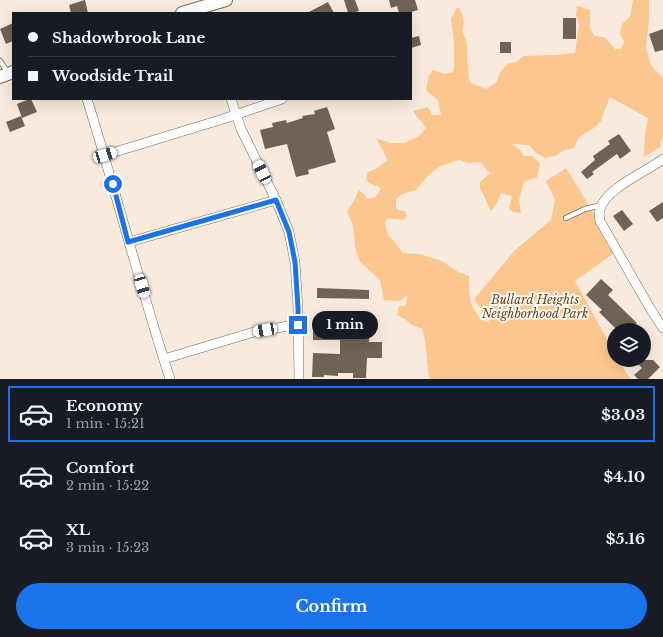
<!DOCTYPE html>
<meta charset="utf-8">
<style>
:root{--surface:#171b24;--page:#242831;--text:#f1f3f6;--muted:#9ea1a6;--line:#363941;--accent:#1a73e8}
body{margin:0;font-family:"Libre Baskerville",serif;background:var(--page);color:var(--text);height:100vh;display:flex;flex-direction:column;font-size:15px;white-space:nowrap}
*{box-sizing:border-box;margin:0}
p{font-size:13px;color:var(--muted)}
.icon{flex:none;width:22px;height:22px;fill:none;stroke:currentColor;stroke-width:2;stroke-linecap:round;stroke-linejoin:round}
.map{position:relative;height:379px;overflow:hidden}
.sheet{display:flex;flex-direction:column;background:var(--surface);flex:1}
.sheet>*{flex:none}
.banner{position:absolute;left:12px;top:12px;width:400px;height:88px;border-radius:0px;box-shadow:0 4px 16px #0002;display:grid;align-content:center;height:88px;padding:0 16px;background:var(--surface)}
.buttons{position:absolute;left:607px;top:323px;display:grid;gap:8px}
.buttons a{display:grid;place-items:center;width:44px;height:44px;border-radius:50%;background:var(--surface);box-shadow:0 4px 16px #0002;font-size:20px}
.end{position:absolute;width:18px;height:18px;margin:-9px;border:5px solid #1a73e8;background:#fff;box-shadow:0 0 0 2px #fff}
.from{border-radius:50%}
.bubble{position:absolute;height:28px;border-radius:14px;background:var(--surface);box-shadow:0 4px 16px #0002;font-size:13px;font-weight:800;line-height:28px;text-align:center}
.car{position:absolute;width:12px;height:24px;margin:-12px -6px;border-radius:5px;box-shadow:0 0 3px 1px #0007;background:linear-gradient(#fff 24%,#345 0 40%,#fff 0 76%,#345 0 86%,#fff 0)}
.banner b{display:flex;align-items:center;gap:14px;height:38px;font-size:15px}
.banner b+b{border-top:1px solid var(--line)}
.banner i{width:10px;height:10px;background:var(--text)}
ul{padding:7px 0 0;list-style:none}
li{display:flex;align-items:center;gap:12px;height:56px;margin:0 8px 6px;padding:0 8px;border:2px solid transparent;border-radius:0px}
li div{flex:1}
li b{display:block;font-size:15px}
li em{font-style:normal;font-weight:800}
li.selected{border-color:var(--accent)}
li>.icon{width:36px;height:36px;stroke-width:1.5}
.primary-button{display:flex;gap:8px;margin-top:auto;padding:8px 16px}
.primary-button a{flex:1;height:46px;border-radius:24px;background:var(--accent);color:#fff;font-size:16px;font-weight:800;line-height:46px;text-align:center}
.map>svg:first-child{display:block}
.green{fill:#fcc78f}
.building{fill:#6f6357}
.lines{fill:none;stroke-linecap:round;stroke-linejoin:round}
.lane-casing{stroke:#766a5e;stroke-width:6}
.street-casing{stroke:#766a5e;stroke-width:10}
.secondary-casing{stroke:#766a5e;stroke-width:14}
.lane{stroke:#fff;stroke-width:4.5}
.street{stroke:#fff;stroke-width:9}
.secondary{stroke:#fff;stroke-width:12}
.route{stroke:#1a73e8;stroke-width:5}
.labels{text-anchor:middle;dominant-baseline:central;stroke-width:3.5;stroke-linejoin:round;paint-order:stroke}
.park-label{font-size:12px;font-style:italic;fill:#684211;stroke:#fff}
</style>
<div class="map">
<svg width="663" height="379" viewBox="0 0 663 379">
<rect width="100%" height="100%" fill="#f8ebdd"/>
<!-- green -->
<path class="green" d="M633,0H649V19L646,48L651,65L663,78V135L660,147L644,157L645,135L648,118L610,97L604,112L601,121L594,128L579,137L574,148L565,150L555,156L545,158L536,153L529,145L512,144L520,150L524,156H533L540,164L537,177L524,182L519,200L521,213L513,212L509,208L512,196L501,193L496,204L491,211L480,188V182L490,173L480,162L468,163L459,160L440,166L429,175L416,190L402,194L396,199V207L398,210L405,211L407,216L404,220L392,219L388,218L385,222L388,235L394,241L403,253L420,254L442,261L458,272L469,276V291L471,304L480,319L490,323L474,299L515,250L551,220L555,200L546,181L566,168L617,251L575,281L614,352V360H619L630,379H429L425,340L422,329L412,325L405,319L397,315L399,306H405L407,300V295L400,301L384,300L380,280L360,262L355,247L353,226L347,211L353,203L359,190L365,195L367,199L376,197L381,188L369,183L366,179L368,172L378,168L383,163L388,161L376,138L390,143H404L419,136L426,128L418,118L413,111L428,107L432,115H441L438,100L426,90L429,75L433,70L445,74L453,72L454,67V43L451,19L456,9L458,7C464,16 465,21 462,31L467,43V54L469,79L471,83L486,89L497,82L500,72L507,64L516,62L523,56L555,55L575,53L579,25L576,16L577,6L590,10V27L594,36L604,37L615,49H621L624,42L620,34L622,24L630,17Z"/>
<!-- building -->
<g class="building">
<polygon points="85,0 88,13 71,13 69,5"/>
<polygon points="344,0 355,0 359,11 352,13 348,13"/>
<polygon points="389,0 415,0 418,10 408,13 399,13 397,6 391,8"/>
<polygon points="328,2 334,13 307,13"/>
<rect x="563" y="18" width="13" height="21"/>
<polygon points="13,23 13,41 6,44 0,29"/>
<polygon points="663,29 663,50 655,52 649,34"/>
<polygon points="419,36 421,45 411,48 411,38"/>
<rect x="500" y="42" width="11" height="11"/>
<polygon points="29,99 31,99 37,112 22,118 17,104"/>
<polygon points="327,107 335,129 327,132 336,162 308,170 309,174 296,177 287,144 265,149 260,130 273,127 272,123 286,120 287,123 303,118 302,116 315,114 314,111"/>
<polygon points="21,116 25,126 10,132 6,122"/>
<polygon points="619,134 631,151 620,159 617,154 592,172 594,174 587,179 581,172 595,160 593,156 610,144 608,141"/>
<polygon points="663,202 663,218 657,222 649,211"/>
<polygon points="622,210 633,224 624,231 613,216"/>
<polygon points="601,279 613,290 608,295 637,323 629,330 617,330 599,312 602,310 586,295"/>
<polygon points="317,288 369,290 369,299 317,298"/>
<polygon points="343,317 355,317 355,320 370,321 369,342 382,342 382,358 367,358 366,378 353,378 353,373 338,373 338,376 324,375 324,377 312,377 313,353 340,354 340,340 313,340 313,319 343,319"/>
<polygon points="634,360 653,360 660,367 648,379 638,379 634,375 642,368"/>
</g>
<g class="lines">
<defs>
<g id="lane">
<polyline points="0,61 8,73"/>
<polyline points="566,218 585,209 602,205"/>
</g>
<g id="street">
<path d="M87,99C116,192 140,286 170,379"/>
<polyline points="231,99 241,129 276,200 289,232 295,262 298,308 299,379"/>
<polyline points="105,155 223,119 282,99"/>
<path d="M663,159C646,172 606,188 600,209C599,213 599,217 600,221L651,310L663,328"/>
<polyline points="129,242 276,200"/>
<polyline points="164,359 254,332 288,326 298,325"/>
</g>
<g id="secondary">
<polyline points="182,13 226,0"/>
<polyline points="0,77 13,72"/>
</g>
</defs>
<!-- lane casing -->
<use href="#lane" class="lane-casing"/>
<!-- street casing -->
<use href="#street" class="street-casing"/>
<!-- secondary casing -->
<use href="#secondary" class="secondary-casing"/>
<!-- lane -->
<use href="#lane" class="lane"/>
<!-- street -->
<use href="#street" class="street"/>
<!-- secondary -->
<use href="#secondary" class="secondary"/>
</g>
<g class="lines">
<!-- route -->
<polyline class="route" points="113,184 128,242 276,200 289,232 295,262 298,308 298,325"/>
</g>
<g class="labels">
<!-- park labels -->
<g class="park-label">
<text x="535" y="299">Bullard Heights<tspan x="535" dy="14">Neighborhood Park</tspan></text>
</g>
</g>
</svg>
<div class="buttons">
<a><svg class="icon" aria-label="layers" viewBox="0 0 24 24"><path d="M12 4l9 5-9 5-9-5zM3 14l9 5 9-5"/></svg></a>
</div>
<i class="end from" style="left:113px;top:184px"></i>
<i class="end" style="left:298px;top:325px"></i>
<div class="bubble" style="left:312px;top:311px;width:66px">1 min</div>
<i class="car" style="left:105px;top:155px;rotate:73deg"></i>
<i class="car" style="left:262px;top:172px;rotate:334deg"></i>
<i class="car" style="left:142px;top:286px;rotate:163deg"></i>
<i class="car" style="left:265px;top:330px;rotate:260deg"></i>
<div class="banner">
<b><i class="from"></i>Shadowbrook Lane</b>
<b><i></i>Woodside Trail</b>
</div>
</div>
<section class="sheet">
<ul>
<li class="selected"><svg class="icon" aria-label="car" viewBox="0 0 24 24"><path d="M5 17H2v-5l4-1 3-4h7l3 4 3 1v5h-3M9 17h6M6 11h13"/><circle cx="7" cy="17" r="2"/><circle cx="17" cy="17" r="2"/></svg><div><b>Economy</b><p>1 min · 15:21</p></div><em>$3.03</em></li>
<li><svg class="icon" aria-label="car" viewBox="0 0 24 24"><path d="M5 17H2v-5l4-1 3-4h7l3 4 3 1v5h-3M9 17h6M6 11h13"/><circle cx="7" cy="17" r="2"/><circle cx="17" cy="17" r="2"/></svg><div><b>Comfort</b><p>2 min · 15:22</p></div><em>$4.10</em></li>
<li><svg class="icon" aria-label="car" viewBox="0 0 24 24"><path d="M5 17H2v-5l4-1 3-4h7l3 4 3 1v5h-3M9 17h6M6 11h13"/><circle cx="7" cy="17" r="2"/><circle cx="17" cy="17" r="2"/></svg><div><b>XL</b><p>3 min · 15:23</p></div><em>$5.16</em></li>
</ul>
<div class="primary-button"><a>Confirm</a></div>
</section>
